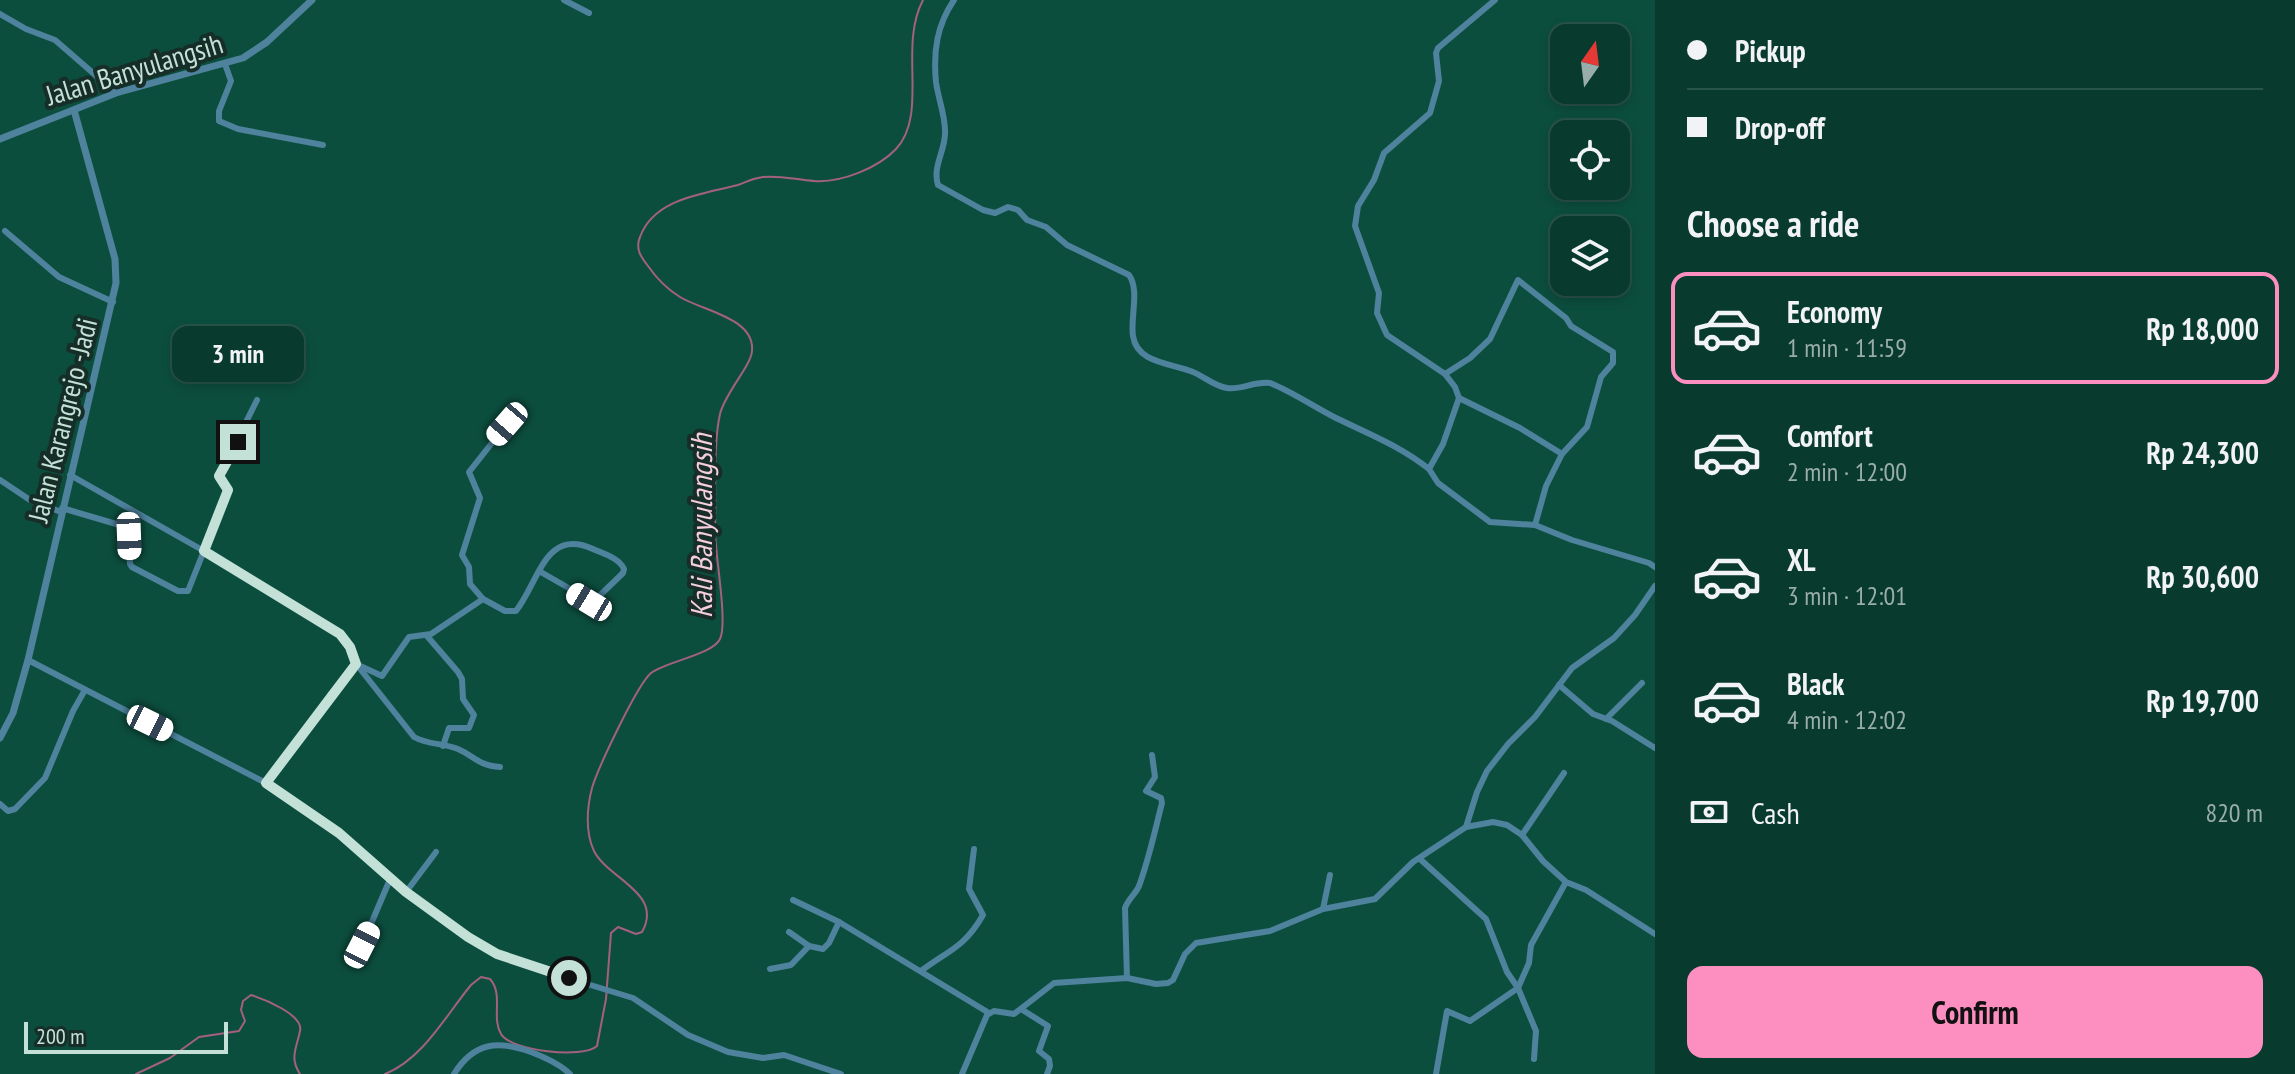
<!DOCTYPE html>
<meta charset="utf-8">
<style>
:root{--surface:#093a2e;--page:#17453a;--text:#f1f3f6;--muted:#99adaa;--line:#29544a;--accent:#fd8ec0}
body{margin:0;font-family:"PT Sans Narrow",sans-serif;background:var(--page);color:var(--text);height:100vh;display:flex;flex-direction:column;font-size:30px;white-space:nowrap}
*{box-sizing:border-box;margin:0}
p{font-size:26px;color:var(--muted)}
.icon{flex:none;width:44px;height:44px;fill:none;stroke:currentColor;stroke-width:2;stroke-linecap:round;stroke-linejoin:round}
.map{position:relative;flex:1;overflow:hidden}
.side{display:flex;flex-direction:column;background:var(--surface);width:640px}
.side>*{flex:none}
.top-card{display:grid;align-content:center;height:176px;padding:0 32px;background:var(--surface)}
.needle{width:52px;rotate:14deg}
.tools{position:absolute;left:1550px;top:24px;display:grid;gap:16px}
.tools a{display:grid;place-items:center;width:80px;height:80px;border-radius:16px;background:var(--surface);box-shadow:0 4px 12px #0003,0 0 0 2px var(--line);font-size:40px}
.scale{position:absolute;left:24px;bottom:20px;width:204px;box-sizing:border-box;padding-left:8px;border:4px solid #c4e1d7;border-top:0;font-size:22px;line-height:28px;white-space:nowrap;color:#c4e1d7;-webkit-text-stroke:6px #162e27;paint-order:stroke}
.end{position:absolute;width:36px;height:36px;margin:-18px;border:10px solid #c4e1d7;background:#111;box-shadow:0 0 0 4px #111}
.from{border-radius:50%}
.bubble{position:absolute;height:56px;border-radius:16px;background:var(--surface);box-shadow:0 4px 12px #0003,0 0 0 2px var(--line);font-size:26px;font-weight:700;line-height:56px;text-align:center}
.car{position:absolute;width:24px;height:48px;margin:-24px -12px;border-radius:10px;box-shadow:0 0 6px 2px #0007;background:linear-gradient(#fff 24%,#345 0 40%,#fff 0 76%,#345 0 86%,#fff 0)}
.top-card b{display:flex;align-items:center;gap:28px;height:76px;font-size:30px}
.top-card b+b{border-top:2px solid var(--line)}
.top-card i{width:20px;height:20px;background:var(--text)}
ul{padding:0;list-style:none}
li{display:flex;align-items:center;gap:24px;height:112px;margin:0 16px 12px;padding:0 16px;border:4px solid transparent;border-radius:16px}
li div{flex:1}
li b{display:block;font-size:30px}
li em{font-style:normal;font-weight:700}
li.active{border-color:var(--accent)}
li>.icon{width:72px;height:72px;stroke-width:1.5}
h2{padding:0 32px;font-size:36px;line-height:96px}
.pay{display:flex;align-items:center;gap:20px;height:88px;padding:0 32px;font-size:30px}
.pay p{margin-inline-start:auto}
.action{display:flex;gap:16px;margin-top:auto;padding:16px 32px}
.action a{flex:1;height:92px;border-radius:16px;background:var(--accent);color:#111;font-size:32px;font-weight:700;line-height:92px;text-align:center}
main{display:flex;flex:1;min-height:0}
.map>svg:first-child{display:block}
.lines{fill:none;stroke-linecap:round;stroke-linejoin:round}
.stream{stroke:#a3617e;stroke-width:2}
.minor{stroke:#4e829d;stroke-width:6}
.tertiary{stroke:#4e829d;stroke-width:7}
.route{stroke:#c4e1d7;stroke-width:10}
.labels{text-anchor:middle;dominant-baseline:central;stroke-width:8;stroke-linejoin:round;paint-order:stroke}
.street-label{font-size:28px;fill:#c4e1d7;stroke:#162e27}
.water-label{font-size:30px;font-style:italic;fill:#f6cede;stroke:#162e27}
</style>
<main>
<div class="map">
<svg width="1655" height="1074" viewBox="0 0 1655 1074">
<rect width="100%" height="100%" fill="#0c4e3e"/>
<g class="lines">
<!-- stream -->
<g class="stream">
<path d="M136,1074L170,1058L199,1037L239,1031L245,1021L241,1010L243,1001L251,995C264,999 304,1015 300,1031C297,1047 289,1058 300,1074"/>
<path d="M385,1074C423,1059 446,1015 471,985L481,977L490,979C504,995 491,1017 501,1034C511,1051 583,1059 597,1046L606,999L611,933L618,927L636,934L642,932C664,893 608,879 594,851C585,832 587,807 592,788C598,768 637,685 651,673C667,661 712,655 720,639C728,622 715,555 715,530C716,497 713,445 720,414C725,393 751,366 752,351C755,318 703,311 680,297C667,289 657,279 648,266C641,257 635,249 640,237C654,198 704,194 738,185C746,182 754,178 763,177C780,175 797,180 814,181C841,183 878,168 896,149C929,113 898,47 923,0"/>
</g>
<!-- minor -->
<g class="minor">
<polyline points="564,0 589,13"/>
<path d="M954,0C937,25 933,51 936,82C938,98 945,114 945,131C946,150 932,166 938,185L983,210L995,213L1008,207L1018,210L1027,220L1046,227L1067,245L1129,275C1140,290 1130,318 1133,336C1137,364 1173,363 1193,372C1205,377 1214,386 1227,388C1242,390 1254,381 1270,383C1293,392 1314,407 1336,418C1369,434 1400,446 1429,469"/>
<polyline points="1495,0 1438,48 1436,53 1439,81 1430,113 1384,153 1374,180 1358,206 1355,226 1379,293 1377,313 1387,335 1445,374 1455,387 1459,398 1443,444 1429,469 1438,483 1490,522 1535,525 1572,540 1649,563 1655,567"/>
<polyline points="0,14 26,29 55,40 116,93"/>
<polyline points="225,64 231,81 219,111 219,121 238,129 323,145"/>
<polyline points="5,231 59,277 113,302"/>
<polyline points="1445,374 1470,358 1490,339 1518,280 1566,318 1571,326 1613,352 1613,363 1601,377 1587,427 1562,454 1546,486 1535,525"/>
<polyline points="1459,398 1520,428 1562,454"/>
<polyline points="70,475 204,551 340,634 350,647 356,664"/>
<polyline points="0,480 30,500 61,512"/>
<polyline points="62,508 123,526 128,530 130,564 132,567 178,591 188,591 228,490 219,476 257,400"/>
<path d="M483,599L505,611H516C539,582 545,527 593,549C604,554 619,558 624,569L623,573L593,602L539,571"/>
<polyline points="427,636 458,672 462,679 463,699 474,715 469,728 449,728 443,746"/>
<polyline points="28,660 266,783 339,833 426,907 486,949 525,965 633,998 688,1035 728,1052 763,1058 784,1055 841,1074"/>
<path d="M361,670L414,737C428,745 444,743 458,749C476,757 477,765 500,767"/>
<polyline points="1559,685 1593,714 1612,721 1655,748"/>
<polyline points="1606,719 1642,683"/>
<polyline points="266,783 330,695 356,664 382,676 409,637 431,634 483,599 470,584 469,567 462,555 480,498 469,472 507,424"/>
<polyline points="0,804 8,811 15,809 45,778 73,711 85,690"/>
<polyline points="1466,827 1493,822 1507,825 1522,835 1543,861 1566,882 1586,890 1655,934"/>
<polyline points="1522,835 1564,773"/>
<polyline points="1420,859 1486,919 1507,972 1518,988 1536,1031 1534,1059"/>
<polyline points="406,892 436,852"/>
<polyline points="793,900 839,922 989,1013"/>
<polyline points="1323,909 1330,875"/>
<polyline points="789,932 809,946 823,949 829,943 839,922"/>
<polyline points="362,945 391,877"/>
<polyline points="770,969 791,965 809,946"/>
<path d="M921,971C949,950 964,948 983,915L969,889L974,849"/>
<path d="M1127,978L1125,908C1128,899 1135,895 1139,886C1149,859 1155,830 1162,803L1161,798L1146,791L1155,777L1152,755"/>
<polyline points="1021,1009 1048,1026 1039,1051 1049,1059 1050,1066 1047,1074"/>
<path d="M454,1074C474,1042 498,1040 531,1052C544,1057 560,1064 570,1074"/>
<polyline points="962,1074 987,1015 994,1011 1014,1014 1054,983 1127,978 1156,984 1168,983 1173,980 1185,954 1196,943 1270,931 1323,909 1375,899 1413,862 1466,827 1477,792 1487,771 1508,744 1535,717 1572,668 1614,638 1635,615 1655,586"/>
<polyline points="1436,1074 1447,1011 1470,1021 1518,988 1529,963 1531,945 1566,882"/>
</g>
<!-- tertiary -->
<g class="tertiary">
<polyline points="0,139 116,93 243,58 267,42 312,0"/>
<polyline points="0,738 13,713 28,660 116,283 115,259 74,110"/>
</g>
</g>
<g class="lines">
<!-- route -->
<polyline class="route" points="238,442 219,476 228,490 204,551 340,634 350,647 356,664 266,783 339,833 406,892 468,937 497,954 569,978"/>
</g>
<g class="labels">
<!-- street labels -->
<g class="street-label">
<text transform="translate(134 69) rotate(-17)">Jalan Banyulangsih</text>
<text transform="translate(62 420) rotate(-76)">Jalan Karangrejo -Jadi</text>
</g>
<!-- water labels -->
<g class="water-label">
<text transform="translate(700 526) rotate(-90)">Kali Banyulangsih</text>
</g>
</g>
</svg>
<div class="tools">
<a><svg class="needle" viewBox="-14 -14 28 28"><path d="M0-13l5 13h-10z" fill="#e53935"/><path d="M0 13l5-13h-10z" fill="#99adaa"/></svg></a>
<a><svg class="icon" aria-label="locate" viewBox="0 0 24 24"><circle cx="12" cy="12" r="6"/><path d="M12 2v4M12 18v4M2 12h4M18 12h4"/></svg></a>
<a><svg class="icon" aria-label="layers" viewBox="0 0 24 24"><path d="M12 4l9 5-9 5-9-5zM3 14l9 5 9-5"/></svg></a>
</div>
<div class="scale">200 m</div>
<i class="end from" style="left:569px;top:978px"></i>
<i class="end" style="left:238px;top:442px"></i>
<div class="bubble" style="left:172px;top:326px;width:132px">3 min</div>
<i class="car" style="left:507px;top:424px;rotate:221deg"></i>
<i class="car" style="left:129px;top:536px;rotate:178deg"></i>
<i class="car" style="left:589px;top:602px;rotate:301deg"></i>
<i class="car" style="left:150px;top:723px;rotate:116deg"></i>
<i class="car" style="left:362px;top:945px;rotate:27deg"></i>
</div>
<section class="side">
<div class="top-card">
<b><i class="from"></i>Pickup</b>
<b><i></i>Drop-off</b>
</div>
<h2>Choose a ride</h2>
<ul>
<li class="active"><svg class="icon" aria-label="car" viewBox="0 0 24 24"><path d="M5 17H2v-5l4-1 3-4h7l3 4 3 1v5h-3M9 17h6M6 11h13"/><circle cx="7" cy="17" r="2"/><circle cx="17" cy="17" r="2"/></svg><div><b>Economy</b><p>1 min · 11:59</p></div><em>Rp 18,000</em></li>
<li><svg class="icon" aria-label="car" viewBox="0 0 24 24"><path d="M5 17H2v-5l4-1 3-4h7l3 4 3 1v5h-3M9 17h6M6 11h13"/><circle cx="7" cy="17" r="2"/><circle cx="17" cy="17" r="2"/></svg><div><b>Comfort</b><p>2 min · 12:00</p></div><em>Rp 24,300</em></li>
<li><svg class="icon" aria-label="car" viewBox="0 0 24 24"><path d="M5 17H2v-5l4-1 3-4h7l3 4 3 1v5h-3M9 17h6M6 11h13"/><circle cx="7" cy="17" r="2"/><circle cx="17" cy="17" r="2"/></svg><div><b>XL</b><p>3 min · 12:01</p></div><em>Rp 30,600</em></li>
<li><svg class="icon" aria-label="car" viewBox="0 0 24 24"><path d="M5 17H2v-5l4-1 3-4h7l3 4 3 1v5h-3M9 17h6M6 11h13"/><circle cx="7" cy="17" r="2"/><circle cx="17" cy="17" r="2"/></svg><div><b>Black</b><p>4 min · 12:02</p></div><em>Rp 19,700</em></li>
</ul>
<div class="pay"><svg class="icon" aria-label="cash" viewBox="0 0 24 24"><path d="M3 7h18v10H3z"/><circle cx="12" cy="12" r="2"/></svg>Cash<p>820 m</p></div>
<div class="action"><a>Confirm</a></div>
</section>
</main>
